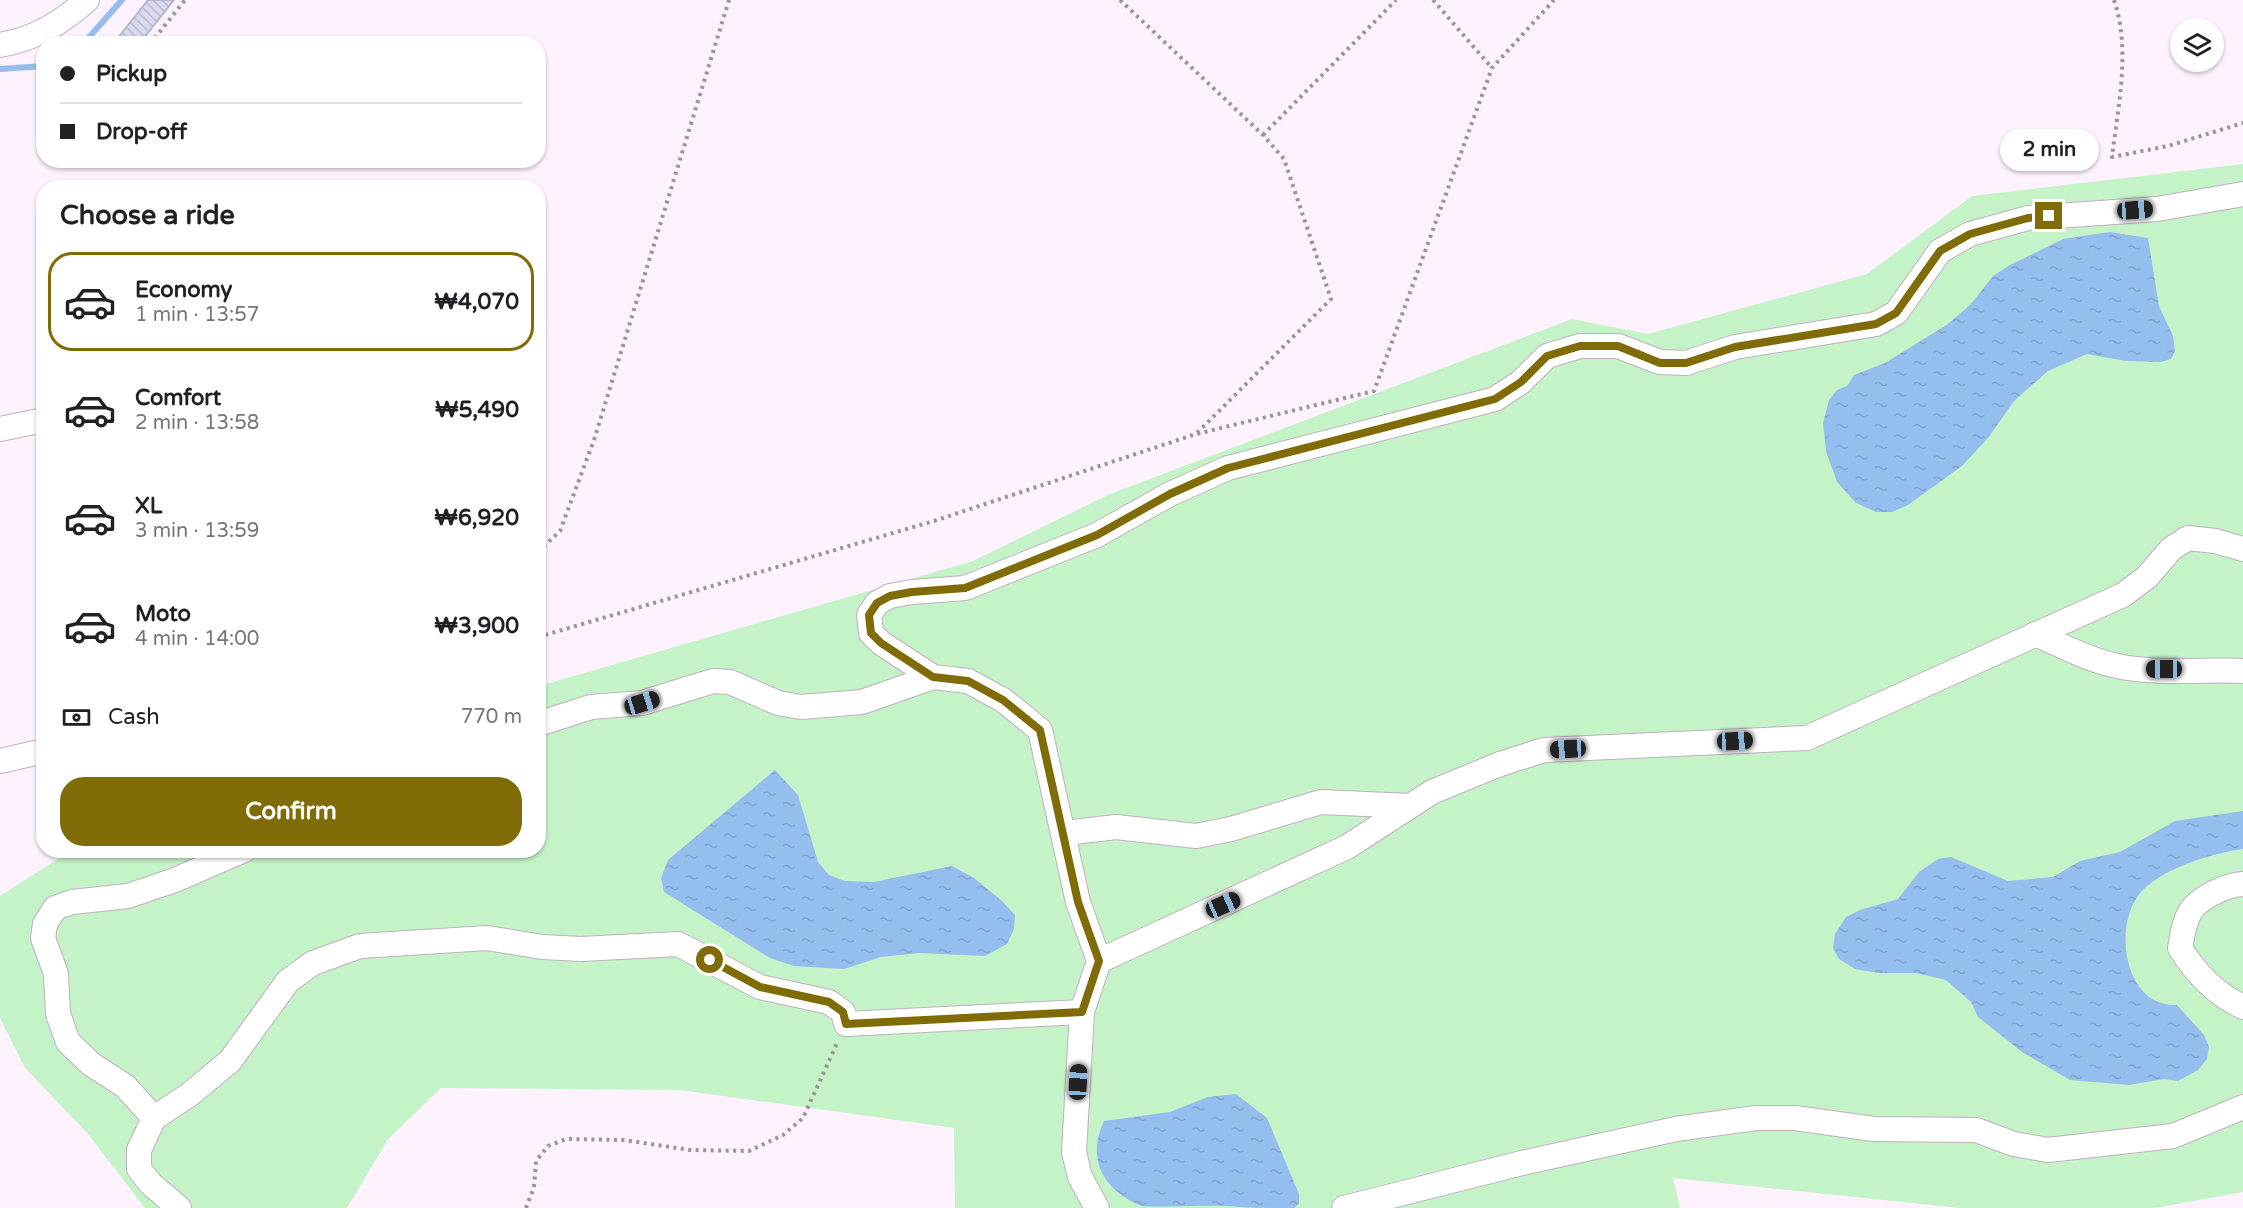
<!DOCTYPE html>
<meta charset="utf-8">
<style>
:root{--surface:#fff;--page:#f6f6f6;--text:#202124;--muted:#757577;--line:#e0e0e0;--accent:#806c06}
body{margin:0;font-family:"Varela Round",sans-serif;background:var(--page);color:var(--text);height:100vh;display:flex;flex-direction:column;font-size:22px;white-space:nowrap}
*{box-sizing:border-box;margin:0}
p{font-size:20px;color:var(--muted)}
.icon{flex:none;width:33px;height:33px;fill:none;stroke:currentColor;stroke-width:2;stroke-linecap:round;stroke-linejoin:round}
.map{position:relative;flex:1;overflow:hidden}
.side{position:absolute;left:36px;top:180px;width:510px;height:678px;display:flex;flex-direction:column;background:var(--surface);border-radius:24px;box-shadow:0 2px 4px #0004}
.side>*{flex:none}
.top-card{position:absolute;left:36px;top:36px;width:510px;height:132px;border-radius:24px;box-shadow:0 2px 4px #0004;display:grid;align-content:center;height:132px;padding:0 24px;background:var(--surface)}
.tools{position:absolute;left:2170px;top:18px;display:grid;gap:12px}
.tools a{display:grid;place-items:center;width:54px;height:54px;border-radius:50%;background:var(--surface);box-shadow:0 2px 4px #0004;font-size:30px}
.end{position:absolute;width:27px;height:27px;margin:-14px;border:8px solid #806c06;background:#fff;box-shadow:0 0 0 3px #fff}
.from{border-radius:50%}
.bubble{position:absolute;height:42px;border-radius:21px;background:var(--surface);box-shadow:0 2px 4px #0004;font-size:20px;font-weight:700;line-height:42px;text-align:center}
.car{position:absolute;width:18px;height:36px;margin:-18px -9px;border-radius:8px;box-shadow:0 0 4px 2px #0007;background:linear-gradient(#222 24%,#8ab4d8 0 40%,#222 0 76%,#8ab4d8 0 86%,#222 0)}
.top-card b{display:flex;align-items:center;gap:21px;height:57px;font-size:22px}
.top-card b+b{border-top:2px solid var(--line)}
.top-card i{width:15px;height:15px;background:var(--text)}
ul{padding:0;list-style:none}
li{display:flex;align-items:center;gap:18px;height:99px;margin:0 12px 9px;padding:0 12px;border:3px solid transparent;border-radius:24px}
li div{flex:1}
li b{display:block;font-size:22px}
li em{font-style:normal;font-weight:700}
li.selected{border-color:var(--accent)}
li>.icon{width:54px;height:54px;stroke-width:1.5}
h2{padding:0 24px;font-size:27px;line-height:72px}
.pay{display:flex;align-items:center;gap:15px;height:66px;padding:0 24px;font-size:22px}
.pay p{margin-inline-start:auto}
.button{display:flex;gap:12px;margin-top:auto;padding:12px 24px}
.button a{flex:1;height:69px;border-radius:24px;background:var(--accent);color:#fff;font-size:24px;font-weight:700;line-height:69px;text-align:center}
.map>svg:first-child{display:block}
.green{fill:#c3f3c7}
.water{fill:url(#water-ripples)}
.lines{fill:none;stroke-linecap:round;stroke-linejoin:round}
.stream{stroke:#94beee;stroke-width:6}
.building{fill:url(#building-back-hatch);stroke:#adadc4;stroke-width:1.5}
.minor-casing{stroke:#c2afc1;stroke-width:26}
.path{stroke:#9b929b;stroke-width:4;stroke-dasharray:3 4.5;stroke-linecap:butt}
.minor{stroke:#fff;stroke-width:24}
.route{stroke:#806c06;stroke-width:8}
</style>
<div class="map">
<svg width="2243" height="1208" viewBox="0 0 2243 1208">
<defs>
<pattern id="water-ripples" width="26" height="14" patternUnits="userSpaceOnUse" patternTransform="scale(1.5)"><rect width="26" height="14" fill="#94beee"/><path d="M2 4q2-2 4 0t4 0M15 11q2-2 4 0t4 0" fill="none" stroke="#7fa2cc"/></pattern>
<pattern id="building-back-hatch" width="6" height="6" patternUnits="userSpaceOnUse" patternTransform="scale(1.5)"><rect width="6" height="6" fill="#d9daf1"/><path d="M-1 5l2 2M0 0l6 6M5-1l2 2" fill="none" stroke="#babace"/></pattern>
</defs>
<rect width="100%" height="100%" fill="#fdf2fd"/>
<!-- green -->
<polygon class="green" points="2243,164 2243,1192 2155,1208 1961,1208 1673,1178 1680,1208 955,1208 954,1128 680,1090 441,1088 388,1139 347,1208 145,1208 88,1134 25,1068 0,1018 0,896 61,857 100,850 538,850 539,686 973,561 1110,494 1572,319 1648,334 1867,274 1972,196"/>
<!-- water -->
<g class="water">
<polygon points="2110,232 2148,238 2159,306 2173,336 2175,351 2171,359 2161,362 2126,361 2087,354 2048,371 2014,401 1988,438 1962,466 1908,505 1892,512 1876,512 1856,503 1837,482 1826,451 1823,423 1829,400 1837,390 1847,386 1854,375 1885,363 1948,324 1971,304 1993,276 2010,265 2063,239"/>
<polygon points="775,770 798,795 818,862 829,875 845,881 874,882 952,866 974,878 1001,900 1015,915 1014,929 1007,944 985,956 919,953 881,957 844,969 794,966 770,958 664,892 661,878 668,860"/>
<path d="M2243,811V849C2212,853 2164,868 2142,891C2111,924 2124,1008 2177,1005L2204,1035L2209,1047L2207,1059L2198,1070L2178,1081L2164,1079L2129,1085L2070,1080L2022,1052L1978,1017L1971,1002L1946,980L1916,973H1879L1855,969L1839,959L1833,948L1835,934L1846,917L1860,910L1898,899L1919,872L1938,859L1951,857L2008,881L2053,877L2080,861L2120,852L2175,821Z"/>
<path d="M1236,1094L1267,1118L1299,1194V1204L1294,1208C1276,1208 1257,1208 1239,1207C1210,1204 1168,1208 1142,1206C1103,1191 1086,1158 1104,1121L1170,1112L1208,1097Z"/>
</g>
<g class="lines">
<!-- stream -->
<g class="stream">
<polyline points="83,44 122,0"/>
<polyline points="0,69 44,66"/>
</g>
</g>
<!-- building -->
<polygon class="building" points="148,0 174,0 139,44 113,44"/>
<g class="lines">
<defs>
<g id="minor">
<path d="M0,45C35,39 61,23 87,0"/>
<polyline points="0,429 44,420"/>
<path d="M2035,634C2061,645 2086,659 2113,665C2154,675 2201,669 2243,671"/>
<polyline points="933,677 881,643 871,633 869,615 877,603 890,596 912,592 965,588 1097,535 1170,494 1228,468 1495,399 1521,382 1547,356 1580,346 1618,346 1660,362 1686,363 1735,347 1876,324 1896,313 1940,251 1970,234 2028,218 2157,209 2243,194"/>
<polyline points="538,724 591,707 642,703 713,681 730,682 778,703 801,707 862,702 933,677 968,681 1003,700 1040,730 1078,902 1099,961"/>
<polyline points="0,761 44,751"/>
<polyline points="1065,833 1116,827 1196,836 1231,829 1321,802 1410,806"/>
<path d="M2243,884C2227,885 2199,897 2190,912C2184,923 2182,936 2180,948C2196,974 2215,994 2243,1007"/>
<polyline points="154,1118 125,1086 91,1064 68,1042 58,1014 56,974 43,938 45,924 55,908 72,902 128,896 175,880 244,850"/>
<polyline points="179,1208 151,1184 139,1169 139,1150 154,1118 189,1095 230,1061 288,981 313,963 360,946 487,938 542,947 581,949 678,944 760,987 829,1002 843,1012 846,1024 1082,1012"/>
<polyline points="1097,1208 1080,1177 1074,1152 1082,1012 1099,961 1347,847 1432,792 1500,764 1544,750 1807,738 2123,595 2147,577 2171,549 2188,538 2215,541 2243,549"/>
<polyline points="1344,1208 1522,1163 1676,1129 1756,1118 1795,1118 1874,1129 1976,1130 2014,1144 2048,1150 2173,1136 2243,1107"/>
</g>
</defs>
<!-- minor casing -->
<use href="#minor" class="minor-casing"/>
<!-- path -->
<g class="path">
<polyline points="1120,0 1263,135 1284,159 1331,299 1197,433"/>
<polyline points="1433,0 1492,68"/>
<path d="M2114,0C2131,49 2118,107 2112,157L2168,146L2243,123"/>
<polyline points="150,44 185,0"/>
<polyline points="1263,135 1396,0"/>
<polyline points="538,552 560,531 594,440 729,0"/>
<polyline points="538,637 934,521 1196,434 1374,391 1492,68 1554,0"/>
<polyline points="526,1208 534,1187 536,1161 548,1146 566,1139 624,1140 690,1150 749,1151 783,1135 803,1118 838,1041"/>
</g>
<!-- minor -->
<use href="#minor" class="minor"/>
</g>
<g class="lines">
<!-- route -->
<polyline class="route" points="710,960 760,987 829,1002 843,1012 846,1024 1082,1012 1099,961 1078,902 1040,730 1003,700 968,681 933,677 881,643 871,633 869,615 877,603 890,596 912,592 965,588 1097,535 1170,494 1228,468 1495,399 1521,382 1547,356 1580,346 1618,346 1660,363 1686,363 1735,347 1876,324 1896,313 1940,251 1970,234 2028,218 2049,216"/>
</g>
</svg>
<div class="tools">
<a><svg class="icon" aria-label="layers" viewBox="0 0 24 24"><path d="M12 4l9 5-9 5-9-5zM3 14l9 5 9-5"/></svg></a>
</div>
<i class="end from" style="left:710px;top:960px"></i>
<i class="end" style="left:2049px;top:216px"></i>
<div class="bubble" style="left:2000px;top:129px;width:99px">2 min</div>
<i class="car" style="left:2135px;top:210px;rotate:86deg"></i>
<i class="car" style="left:2164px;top:669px;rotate:270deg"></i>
<i class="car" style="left:642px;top:703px;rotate:73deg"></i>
<i class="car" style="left:1735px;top:741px;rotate:87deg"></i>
<i class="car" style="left:1568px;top:749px;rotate:267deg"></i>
<i class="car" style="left:1223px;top:905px;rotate:66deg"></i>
<i class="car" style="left:1078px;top:1082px;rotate:3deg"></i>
<div class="top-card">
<b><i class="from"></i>Pickup</b>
<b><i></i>Drop-off</b>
</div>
<section class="side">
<h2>Choose a ride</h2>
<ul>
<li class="selected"><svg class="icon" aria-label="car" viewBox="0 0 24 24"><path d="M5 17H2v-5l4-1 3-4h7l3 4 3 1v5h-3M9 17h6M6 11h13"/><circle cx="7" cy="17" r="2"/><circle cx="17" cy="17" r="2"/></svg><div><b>Economy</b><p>1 min · 13:57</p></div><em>₩4,070</em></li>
<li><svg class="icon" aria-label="car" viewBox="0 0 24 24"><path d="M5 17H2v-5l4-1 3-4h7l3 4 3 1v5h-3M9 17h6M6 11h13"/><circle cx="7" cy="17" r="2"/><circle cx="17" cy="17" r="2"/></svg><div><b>Comfort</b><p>2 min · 13:58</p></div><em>₩5,490</em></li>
<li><svg class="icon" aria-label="car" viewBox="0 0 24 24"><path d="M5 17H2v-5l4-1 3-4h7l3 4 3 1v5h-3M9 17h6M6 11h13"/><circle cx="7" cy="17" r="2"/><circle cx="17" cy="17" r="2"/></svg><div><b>XL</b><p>3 min · 13:59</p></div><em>₩6,920</em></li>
<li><svg class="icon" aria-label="car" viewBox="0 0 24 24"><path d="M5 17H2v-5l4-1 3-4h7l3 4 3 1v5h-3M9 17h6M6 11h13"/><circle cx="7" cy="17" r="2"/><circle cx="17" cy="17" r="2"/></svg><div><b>Moto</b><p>4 min · 14:00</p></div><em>₩3,900</em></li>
</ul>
<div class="pay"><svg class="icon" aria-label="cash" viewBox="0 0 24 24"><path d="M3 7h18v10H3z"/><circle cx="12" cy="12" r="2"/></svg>Cash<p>770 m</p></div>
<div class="button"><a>Confirm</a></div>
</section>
</div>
